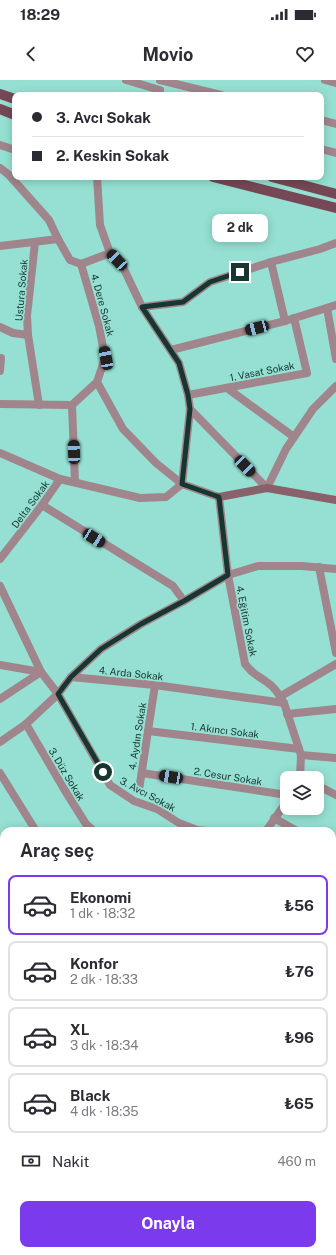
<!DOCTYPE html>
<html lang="tr">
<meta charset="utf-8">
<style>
:root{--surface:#fff;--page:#f7f7f7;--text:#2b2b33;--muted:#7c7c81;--line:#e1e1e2;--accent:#7c3aed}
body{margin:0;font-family:"Public Sans",sans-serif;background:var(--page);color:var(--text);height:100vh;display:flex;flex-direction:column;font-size:15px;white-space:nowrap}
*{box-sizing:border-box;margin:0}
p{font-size:13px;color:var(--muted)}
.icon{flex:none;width:22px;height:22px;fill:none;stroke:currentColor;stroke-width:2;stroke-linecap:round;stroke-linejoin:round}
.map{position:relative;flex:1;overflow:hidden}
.side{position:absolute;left:0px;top:747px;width:336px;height:428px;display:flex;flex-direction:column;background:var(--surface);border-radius:12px 12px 0 0;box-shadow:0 2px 10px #0003}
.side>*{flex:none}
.banner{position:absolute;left:12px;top:12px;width:312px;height:88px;border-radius:8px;box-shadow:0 2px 10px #0003;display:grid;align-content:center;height:88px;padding:0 20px;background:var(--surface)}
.tools{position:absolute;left:280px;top:691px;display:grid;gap:8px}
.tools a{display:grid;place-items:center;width:44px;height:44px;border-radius:8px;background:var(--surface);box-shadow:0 2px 10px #0003;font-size:20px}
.end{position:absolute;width:18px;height:18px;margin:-9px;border:5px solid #173631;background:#fff;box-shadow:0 0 0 2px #fff}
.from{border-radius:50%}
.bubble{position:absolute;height:28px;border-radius:8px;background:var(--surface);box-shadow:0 2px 10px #0003;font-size:13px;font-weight:700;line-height:28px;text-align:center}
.car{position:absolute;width:12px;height:24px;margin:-12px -6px;border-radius:5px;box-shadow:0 0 3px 1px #0007;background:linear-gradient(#222 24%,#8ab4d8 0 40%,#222 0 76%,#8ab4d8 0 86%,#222 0)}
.banner b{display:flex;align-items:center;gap:14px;height:38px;font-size:15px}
.banner b+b{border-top:1px solid var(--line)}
.banner i{width:10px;height:10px;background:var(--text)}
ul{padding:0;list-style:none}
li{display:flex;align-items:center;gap:12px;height:60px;margin:0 8px 6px;padding:0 12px;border:2px solid var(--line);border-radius:8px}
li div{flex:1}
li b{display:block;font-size:15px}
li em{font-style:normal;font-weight:700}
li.selected{border-color:var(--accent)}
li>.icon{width:36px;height:36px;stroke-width:1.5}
h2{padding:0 20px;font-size:18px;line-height:48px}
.pay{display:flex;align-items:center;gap:10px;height:44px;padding:0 20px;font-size:15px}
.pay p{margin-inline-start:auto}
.action{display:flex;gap:8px;margin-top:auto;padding:8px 20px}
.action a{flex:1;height:46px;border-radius:8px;background:var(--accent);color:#fff;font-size:16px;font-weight:700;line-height:46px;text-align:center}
.status{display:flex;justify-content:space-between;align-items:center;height:28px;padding:0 20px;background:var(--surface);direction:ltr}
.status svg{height:11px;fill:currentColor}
header{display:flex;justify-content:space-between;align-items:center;height:52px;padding:0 20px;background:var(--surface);font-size:18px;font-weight:700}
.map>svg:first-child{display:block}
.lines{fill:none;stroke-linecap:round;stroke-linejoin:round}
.street{stroke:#a0858c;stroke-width:8}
.secondary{stroke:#88616b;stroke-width:8}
.primary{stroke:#764855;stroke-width:10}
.route{stroke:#173631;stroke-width:5}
.labels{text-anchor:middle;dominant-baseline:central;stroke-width:3.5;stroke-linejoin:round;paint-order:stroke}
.street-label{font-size:10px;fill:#173631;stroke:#95e0d2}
</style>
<div class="status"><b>18:29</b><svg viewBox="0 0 49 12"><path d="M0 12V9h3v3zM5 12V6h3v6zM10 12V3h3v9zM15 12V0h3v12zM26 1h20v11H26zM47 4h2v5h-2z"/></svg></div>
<header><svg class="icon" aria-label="back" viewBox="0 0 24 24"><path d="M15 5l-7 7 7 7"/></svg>Movio<svg class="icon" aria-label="heart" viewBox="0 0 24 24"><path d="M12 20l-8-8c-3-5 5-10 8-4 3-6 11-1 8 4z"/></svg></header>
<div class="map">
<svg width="336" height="1175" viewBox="0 0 336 1175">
<rect width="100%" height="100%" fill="#95e0d2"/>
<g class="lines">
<!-- street -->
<g class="street">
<polyline points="126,0 160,10"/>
<polyline points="160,0 221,15"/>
<polyline points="325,0 336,3"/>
<polyline points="321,40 336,44"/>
<polyline points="0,65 15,70"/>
<polyline points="321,69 336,73"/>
<polyline points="0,88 9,95 49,140 58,159 70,180 81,184 110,173"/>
<polyline points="0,166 58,159"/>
<polyline points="271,182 285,241"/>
<polyline points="142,227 183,222 210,202 271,182 320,169 336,163"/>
<polyline points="327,228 336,279"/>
<polyline points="0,247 13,253 28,255 27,236 35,162"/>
<polyline points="28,255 39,325"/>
<polyline points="171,270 285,241 336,225"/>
<polyline points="0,278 1,278 0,291"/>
<path d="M97,302L123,349L156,383L182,404L219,417L228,495L245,584C254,596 258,595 268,603C275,607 280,616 284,623L301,675L300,698"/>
<polyline points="227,308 294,357"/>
<polyline points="188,315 307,293 294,238"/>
<polyline points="0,324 72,325"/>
<polyline points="190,329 267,408 286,369 313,329 336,306"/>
<polyline points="0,373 60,399 140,418 166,417 182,404 190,329 188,315 179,283 142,227 123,187 110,173 100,145 97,97"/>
<polyline points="75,402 72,325 97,302 105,278 99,246 81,184"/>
<polyline points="42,425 173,506 184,521"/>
<polyline points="0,479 42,425 60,399"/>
<polyline points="319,487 336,573"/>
<polyline points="0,506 41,592 0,619"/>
<polyline points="0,585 41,592 58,614 110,705 134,721 157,729 179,743 197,750 207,751"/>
<polyline points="71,597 155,605 284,623"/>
<polyline points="281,616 336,584"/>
<polyline points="287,634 336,629"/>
<polyline points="26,644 64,709 86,744 94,751"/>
<polyline points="148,651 299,669"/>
<polyline points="0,662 26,644 58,614 71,597 101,569 141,544 184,521 228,495 258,486 302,486 336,489"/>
<polyline points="301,675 336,678"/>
<polyline points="0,693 36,751"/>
<polyline points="142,693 287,715"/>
<polyline points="317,705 336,715"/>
<polyline points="139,710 155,605"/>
<polyline points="274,738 297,751"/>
<polyline points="266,751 287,721"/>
<polyline points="332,771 336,774"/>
<polyline points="0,782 4,787"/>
<polyline points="332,821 336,812"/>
<polyline points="0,841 4,839"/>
<polyline points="0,892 4,890"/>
<polyline points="332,896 336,899"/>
<polyline points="0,945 4,944"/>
<polyline points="332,956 336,958"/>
<polyline points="0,1002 4,1006"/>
<polyline points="0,1017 4,1017"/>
<polyline points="332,1042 336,1035"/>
<polyline points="332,1057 336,1057"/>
<polyline points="0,1066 4,1067"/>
<polyline points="332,1099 336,1101"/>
<polyline points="0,1110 4,1111"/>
<polyline points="150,1171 150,1175"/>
<polyline points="93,1175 93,1171"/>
<polyline points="201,1175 201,1171"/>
<polyline points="294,1175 296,1171"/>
</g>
<!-- secondary -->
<g class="secondary">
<polyline points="219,417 267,408 336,420"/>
<polyline points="26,1171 57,1175"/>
<polyline points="0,1173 8,1175"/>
</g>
<!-- primary -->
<g class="primary">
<polyline points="0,14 15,19"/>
<polyline points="0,29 15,35"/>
<polyline points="213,97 336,128"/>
<polyline points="272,97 336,114"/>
</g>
</g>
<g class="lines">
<!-- route -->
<polyline class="route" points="103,692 58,614 71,597 101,569 141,544 184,521 228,495 219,417 182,404 190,329 188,315 179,283 142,227 183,222 210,202 240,192"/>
</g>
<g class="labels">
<!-- street labels -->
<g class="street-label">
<text transform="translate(21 210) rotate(-85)">Ustura Sokak</text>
<text transform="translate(103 225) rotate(75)">4. Dere Sokak</text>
<text transform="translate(262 291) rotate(-11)">1. Vasat Sokak</text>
<text transform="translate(30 424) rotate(-54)">Delta Sokak</text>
<text transform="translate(247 541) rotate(79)">4. Eğitim Sokak</text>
<text transform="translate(131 593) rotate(6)">4. Arda Sokak</text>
<text transform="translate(225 650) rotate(7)">1. Akıncı Sokak</text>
<text transform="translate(137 656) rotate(-81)">4. Aydın Sokak</text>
<text transform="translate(67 694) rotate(59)">3. Düz Sokak</text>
<text transform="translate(228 696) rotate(9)">2. Cesur Sokak</text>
<text transform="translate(148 714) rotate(28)">3. Avcı Sokak</text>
</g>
</g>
</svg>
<div class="tools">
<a><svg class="icon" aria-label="layers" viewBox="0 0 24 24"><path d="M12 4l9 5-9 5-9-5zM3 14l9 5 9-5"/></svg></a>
</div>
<i class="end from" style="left:103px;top:692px"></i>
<i class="end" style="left:240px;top:192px"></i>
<div class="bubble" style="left:212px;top:134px;width:56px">2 dk</div>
<i class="car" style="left:117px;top:180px;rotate:317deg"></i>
<i class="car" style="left:257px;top:248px;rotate:255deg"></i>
<i class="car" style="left:106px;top:278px;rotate:349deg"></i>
<i class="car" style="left:74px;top:372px;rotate:358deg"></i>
<i class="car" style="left:245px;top:386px;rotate:136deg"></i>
<i class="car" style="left:94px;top:458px;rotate:122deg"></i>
<i class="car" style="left:171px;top:697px;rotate:279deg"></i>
<div class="banner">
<b><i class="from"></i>3. Avcı Sokak</b>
<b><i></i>2. Keskin Sokak</b>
</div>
<section class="side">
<h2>Araç seç</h2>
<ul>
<li class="selected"><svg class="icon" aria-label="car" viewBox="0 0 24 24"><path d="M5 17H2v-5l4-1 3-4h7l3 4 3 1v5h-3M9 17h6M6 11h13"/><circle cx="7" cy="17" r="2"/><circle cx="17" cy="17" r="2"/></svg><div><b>Ekonomi</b><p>1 dk · 18:32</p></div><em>₺56</em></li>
<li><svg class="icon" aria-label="car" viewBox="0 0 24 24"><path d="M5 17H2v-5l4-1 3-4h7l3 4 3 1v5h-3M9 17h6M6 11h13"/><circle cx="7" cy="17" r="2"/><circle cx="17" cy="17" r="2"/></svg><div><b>Konfor</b><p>2 dk · 18:33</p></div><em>₺76</em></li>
<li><svg class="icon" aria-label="car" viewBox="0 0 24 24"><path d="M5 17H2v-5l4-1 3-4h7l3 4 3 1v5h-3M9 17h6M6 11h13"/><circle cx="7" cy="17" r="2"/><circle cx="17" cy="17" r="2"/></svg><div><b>XL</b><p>3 dk · 18:34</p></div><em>₺96</em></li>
<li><svg class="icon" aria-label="car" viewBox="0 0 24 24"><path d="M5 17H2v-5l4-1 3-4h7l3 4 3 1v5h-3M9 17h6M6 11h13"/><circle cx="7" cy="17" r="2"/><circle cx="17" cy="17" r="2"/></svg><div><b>Black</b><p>4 dk · 18:35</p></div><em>₺65</em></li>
</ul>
<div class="pay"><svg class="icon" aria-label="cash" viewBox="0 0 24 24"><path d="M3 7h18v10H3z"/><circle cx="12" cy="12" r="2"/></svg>Nakit<p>460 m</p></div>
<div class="action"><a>Onayla</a></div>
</section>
</div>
